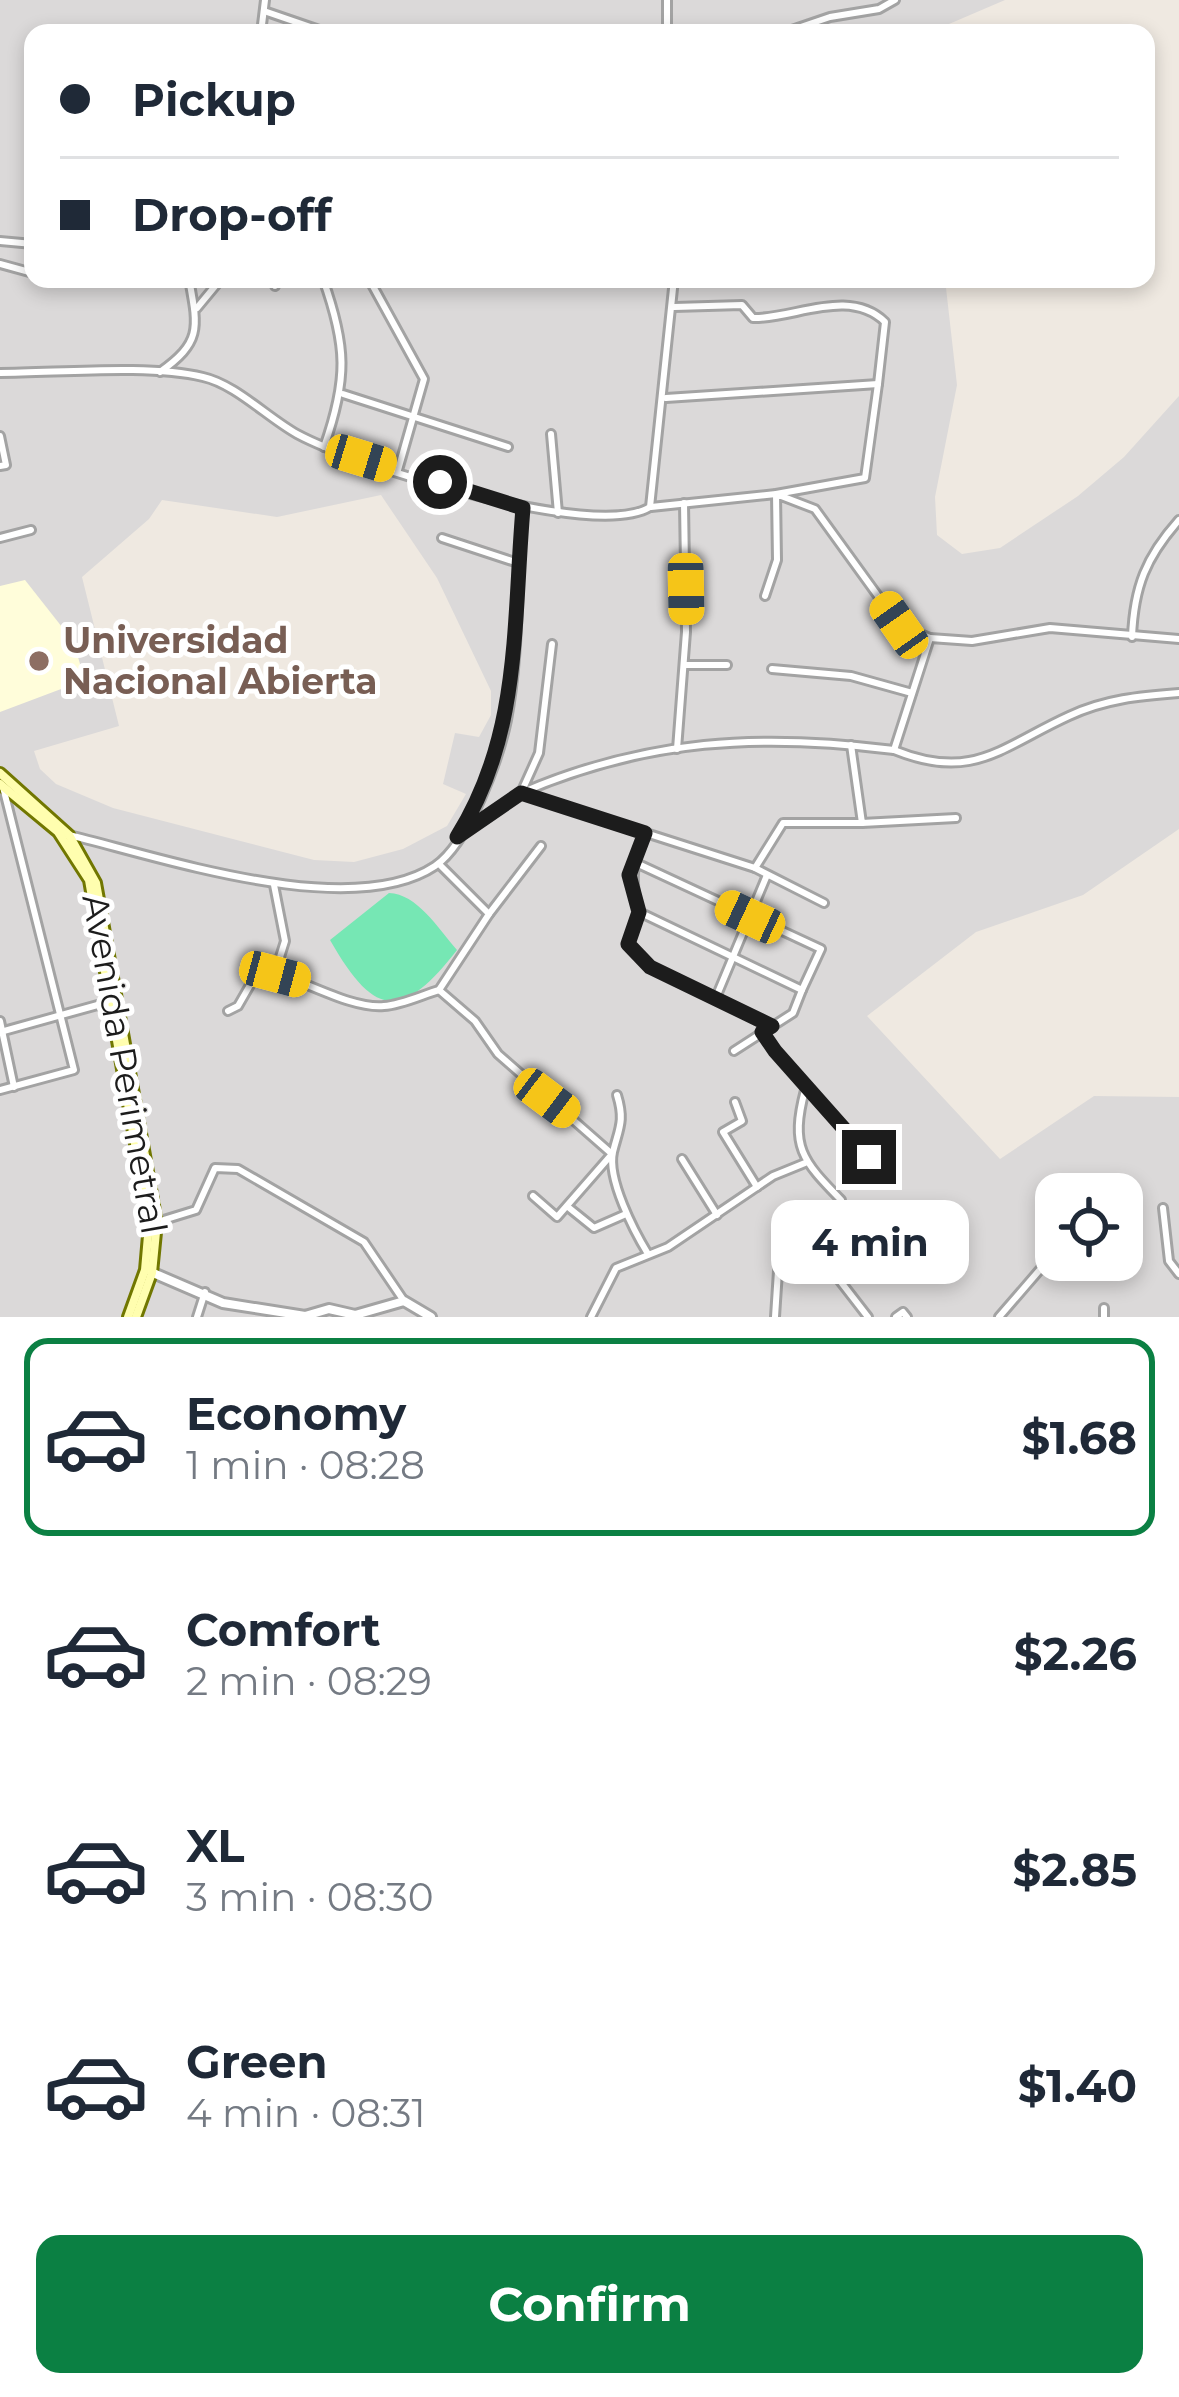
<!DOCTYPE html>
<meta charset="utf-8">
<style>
:root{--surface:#fff;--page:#f2f2f3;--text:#1f2937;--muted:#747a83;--line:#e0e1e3;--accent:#0b8043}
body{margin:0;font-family:Montserrat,sans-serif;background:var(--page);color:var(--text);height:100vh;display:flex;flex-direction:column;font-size:45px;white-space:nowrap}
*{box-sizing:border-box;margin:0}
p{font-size:39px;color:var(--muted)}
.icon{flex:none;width:66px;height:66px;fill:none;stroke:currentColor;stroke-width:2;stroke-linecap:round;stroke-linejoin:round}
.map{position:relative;height:1317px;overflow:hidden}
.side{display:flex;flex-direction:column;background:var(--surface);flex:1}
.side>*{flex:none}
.top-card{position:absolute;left:24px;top:24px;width:1131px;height:264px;border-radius:24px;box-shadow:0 6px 18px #0003;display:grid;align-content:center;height:264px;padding:0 36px;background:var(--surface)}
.buttons{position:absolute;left:1035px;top:1173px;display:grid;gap:24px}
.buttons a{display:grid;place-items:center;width:108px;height:108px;border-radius:24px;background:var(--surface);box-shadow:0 6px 18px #0003;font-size:60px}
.end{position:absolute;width:54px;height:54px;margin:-27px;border:15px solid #1c1c1c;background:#fff;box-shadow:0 0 0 6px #fff}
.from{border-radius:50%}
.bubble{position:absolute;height:84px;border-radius:24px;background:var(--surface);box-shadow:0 6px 18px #0003;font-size:39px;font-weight:700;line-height:84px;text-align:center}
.car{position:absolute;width:36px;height:72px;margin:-36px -18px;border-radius:15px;box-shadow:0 0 9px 3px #0007;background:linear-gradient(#f5c518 24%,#345 0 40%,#f5c518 0 76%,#345 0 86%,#f5c518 0)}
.top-card b{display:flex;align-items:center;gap:42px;height:114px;font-size:45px}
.top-card b+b{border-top:3px solid var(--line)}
.top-card i{width:30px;height:30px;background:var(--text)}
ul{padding:21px 0 0;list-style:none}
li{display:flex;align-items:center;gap:36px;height:198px;margin:0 24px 18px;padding:0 12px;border:6px solid transparent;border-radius:24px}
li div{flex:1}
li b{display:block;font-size:45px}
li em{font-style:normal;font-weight:700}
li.selected{border-color:var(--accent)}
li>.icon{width:108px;height:108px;stroke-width:1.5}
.primary-button{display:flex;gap:24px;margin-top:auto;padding:24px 36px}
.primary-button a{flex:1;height:138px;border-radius:24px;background:var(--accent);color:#fff;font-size:48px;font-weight:700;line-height:138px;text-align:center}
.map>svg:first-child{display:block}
.residential{fill:#dbd9d9;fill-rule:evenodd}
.education{fill:#fffdda}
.pitch{fill:#76e7b4}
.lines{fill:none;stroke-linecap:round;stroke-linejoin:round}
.minor-casing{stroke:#a3a3a3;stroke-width:12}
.tertiary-casing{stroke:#a3a3a3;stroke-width:14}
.secondary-casing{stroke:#717700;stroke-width:14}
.minor{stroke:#fff;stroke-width:6}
.tertiary{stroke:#fff;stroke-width:8}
.secondary{stroke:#fffeaf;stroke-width:8}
.route{stroke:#1c1c1c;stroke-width:15}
.education-dot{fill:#8d6e63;stroke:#fff;stroke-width:4.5}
.labels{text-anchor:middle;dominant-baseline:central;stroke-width:10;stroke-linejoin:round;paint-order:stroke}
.education-label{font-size:36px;font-weight:bold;fill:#785e54;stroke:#fff;text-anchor:start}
.street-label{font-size:36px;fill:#1c1c1c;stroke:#fff}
</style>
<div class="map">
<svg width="1179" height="1317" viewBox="0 0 1179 1317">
<rect width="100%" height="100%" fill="#efe9e1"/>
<!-- residential -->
<path class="residential" d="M0,0H1005L928,33H33V279H945L957,385L935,497L937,535L962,554L1000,548L1078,496L1124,457L1179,396V829L1083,895L976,932L867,1016L1000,1159L1094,1096L1179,1097V1317H0ZM381,495L437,578L491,691V715L479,737L455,733L443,784L466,794L447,826L403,849L354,862L314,860L113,808L56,784L40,769L34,751L119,726L82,577L149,519L162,500L277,517ZM1056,1194H1122V1260H1056Z"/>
<!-- education -->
<polygon class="education" points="25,580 73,641 85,680 0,712 0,586"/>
<!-- pitch -->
<path class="pitch" d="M389,893C417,894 437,927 457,950C401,1022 374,1017 330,940Z"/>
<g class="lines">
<defs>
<g id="minor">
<polyline points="264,11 328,33"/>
<polyline points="261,33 265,0"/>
<polyline points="667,33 667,0"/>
<polyline points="783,33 830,17 879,9 895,0"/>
<polyline points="0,241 33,244"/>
<polyline points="0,264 33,273"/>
<polyline points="53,279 55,279"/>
<polyline points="272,279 275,286"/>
<path d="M323,279C347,346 348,379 324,447"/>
<polyline points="369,279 424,379 398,470"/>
<path d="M674,307L742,305L753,318C794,319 849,287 885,322L878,384"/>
<polyline points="197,308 221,279"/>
<path d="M160,372C202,342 198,328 189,279"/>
<path d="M0,373C58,373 148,364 203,377C235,384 268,418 297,434C356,466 595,541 650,507L674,279"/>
<polyline points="343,394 508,447"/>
<polyline points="551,434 558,513"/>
<polyline points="0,436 6,465 0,466"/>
<polyline points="651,507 776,494 865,478 878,384 666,398"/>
<polyline points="0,538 31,530"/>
<polyline points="442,538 518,563"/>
<path d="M1132,637C1134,587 1146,557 1179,520"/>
<polyline points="930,638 972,641 1050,628 1179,639"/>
<path d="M552,644L539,753L521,793C646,739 760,733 894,750L930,638L899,625L815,509L776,494L777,560L765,596"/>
<polyline points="684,665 727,665"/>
<polyline points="772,669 851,676 912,693"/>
<polyline points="851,745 862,823 956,818"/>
<polyline points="677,749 686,632 684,503"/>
<path d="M894,750C973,782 1001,747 1069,716C1105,699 1140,696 1179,693"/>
<path d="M69,835C160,857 351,922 435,866C469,843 499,759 507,720C520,652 517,578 523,509"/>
<polyline points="460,835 521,793 755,868 783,823 862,823"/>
<path d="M634,862L821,949L802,990L639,912C630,879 633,865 645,833"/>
<polyline points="755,868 824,903"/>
<path d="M274,885L285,941L275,973C307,982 352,1009 384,1006C402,1005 422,995 439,990L489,914L439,864"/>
<polyline points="639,912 628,944 650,967 773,1026"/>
<polyline points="489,914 541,846"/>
<polyline points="439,990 475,1021 498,1054 612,1154 557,1217 533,1196"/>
<polyline points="717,995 767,875"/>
<polyline points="228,1011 238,1006 257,973 275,973"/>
<polyline points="0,1021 14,1087"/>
<polyline points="0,1032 112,1001"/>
<path d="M762,1032C799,1086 847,1127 885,1180"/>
<polyline points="734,1051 793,1013 802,990"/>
<polyline points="0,1090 74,1070 3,787"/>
<path d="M805,1090C790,1147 802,1160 841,1200"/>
<path d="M617,1095C625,1121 619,1128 613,1152C607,1179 634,1231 648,1254"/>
<polyline points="735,1102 742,1121 723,1132 757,1187"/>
<polyline points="682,1159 717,1215"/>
<polyline points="1101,1194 1107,1186"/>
<polyline points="568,1207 594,1228 626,1214"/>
<polyline points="1163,1208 1169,1261 1179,1274"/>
<polyline points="157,1222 196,1210 215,1168 238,1169 364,1242 404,1301"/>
<polyline points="197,1317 205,1292"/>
<polyline points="591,1317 616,1268 668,1247 773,1176 805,1163"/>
<polyline points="775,1317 778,1271 820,1255 868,1317"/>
<polyline points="896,1317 903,1312 907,1317"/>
<polyline points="999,1317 1056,1251"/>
<polyline points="1104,1317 1104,1308"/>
</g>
<polyline id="tertiary" points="151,1272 223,1303 305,1316 329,1309 355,1315 404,1301 431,1317"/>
<g id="secondary">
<polyline points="0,773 69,835 96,883 157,1222 152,1273 136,1317"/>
<polyline points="0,784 58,832 89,880 149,1224 145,1270 128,1317"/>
</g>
</defs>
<!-- minor casing -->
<use href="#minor" class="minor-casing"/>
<!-- tertiary casing -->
<use href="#tertiary" class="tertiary-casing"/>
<!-- secondary casing -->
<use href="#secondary" class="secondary-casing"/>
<!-- minor -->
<use href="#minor" class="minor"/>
<!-- tertiary -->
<use href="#tertiary" class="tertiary"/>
<!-- secondary -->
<use href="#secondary" class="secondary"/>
</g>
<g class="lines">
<!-- route -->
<path class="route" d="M440,482L523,508C513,625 521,735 457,837L521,793L645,833L629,875L639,912L628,944L650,967L772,1026L762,1032L775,1051L869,1157"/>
</g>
<!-- markers -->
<circle class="education-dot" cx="39" cy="661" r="12"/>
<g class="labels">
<!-- education labels -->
<g class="education-label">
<text x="63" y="640">Universidad<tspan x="63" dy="41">Nacional Abierta</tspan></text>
</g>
<!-- street labels -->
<g class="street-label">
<text transform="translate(125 1064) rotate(80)">Avenida Perimetral</text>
</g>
</g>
</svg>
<div class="buttons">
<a><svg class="icon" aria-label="locate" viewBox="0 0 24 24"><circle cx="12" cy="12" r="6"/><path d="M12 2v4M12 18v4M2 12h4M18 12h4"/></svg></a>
</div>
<i class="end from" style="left:440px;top:482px"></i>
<i class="end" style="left:869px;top:1157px"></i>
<div class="bubble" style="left:771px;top:1200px;width:198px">4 min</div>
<i class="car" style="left:361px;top:458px;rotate:107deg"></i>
<i class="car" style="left:686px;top:589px;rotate:179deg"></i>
<i class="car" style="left:899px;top:625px;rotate:325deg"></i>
<i class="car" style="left:750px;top:917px;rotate:295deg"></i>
<i class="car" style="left:275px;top:974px;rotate:105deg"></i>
<i class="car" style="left:547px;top:1098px;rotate:127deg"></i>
<div class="top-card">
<b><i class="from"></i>Pickup</b>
<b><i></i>Drop-off</b>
</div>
</div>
<section class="side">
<ul>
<li class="selected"><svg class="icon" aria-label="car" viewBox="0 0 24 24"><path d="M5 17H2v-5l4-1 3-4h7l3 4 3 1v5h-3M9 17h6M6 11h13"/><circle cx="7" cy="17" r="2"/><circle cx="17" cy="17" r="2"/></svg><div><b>Economy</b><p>1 min · 08:28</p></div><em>$1.68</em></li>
<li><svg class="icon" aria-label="car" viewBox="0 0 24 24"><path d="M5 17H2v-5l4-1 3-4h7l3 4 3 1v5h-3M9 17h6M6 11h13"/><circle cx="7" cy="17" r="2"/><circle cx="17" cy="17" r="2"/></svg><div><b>Comfort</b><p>2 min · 08:29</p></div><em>$2.26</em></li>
<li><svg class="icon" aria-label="car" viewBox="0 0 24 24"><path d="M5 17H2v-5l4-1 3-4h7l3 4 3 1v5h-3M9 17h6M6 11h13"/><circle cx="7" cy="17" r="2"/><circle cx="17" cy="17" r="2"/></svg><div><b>XL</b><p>3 min · 08:30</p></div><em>$2.85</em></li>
<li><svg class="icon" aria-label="car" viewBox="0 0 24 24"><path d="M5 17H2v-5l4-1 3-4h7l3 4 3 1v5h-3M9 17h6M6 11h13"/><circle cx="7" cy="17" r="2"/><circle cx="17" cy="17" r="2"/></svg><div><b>Green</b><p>4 min · 08:31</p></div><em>$1.40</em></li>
</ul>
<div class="primary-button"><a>Confirm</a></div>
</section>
